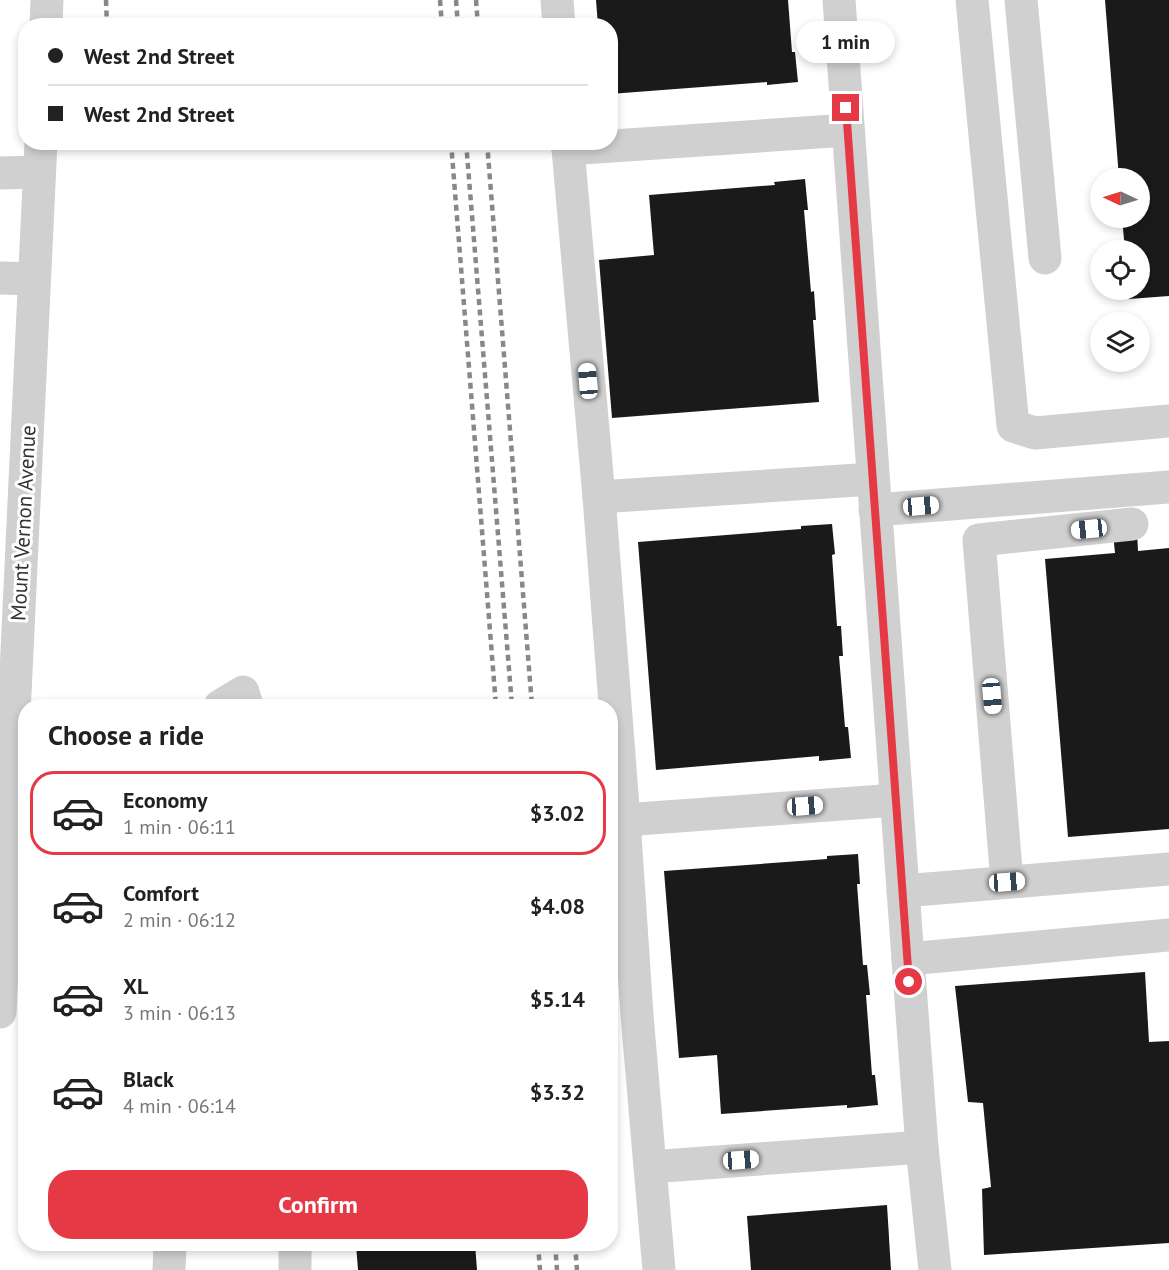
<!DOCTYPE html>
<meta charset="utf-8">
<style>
:root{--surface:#fff;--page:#f6f6f6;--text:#222;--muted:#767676;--line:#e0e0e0;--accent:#e63946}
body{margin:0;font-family:"PT Sans",sans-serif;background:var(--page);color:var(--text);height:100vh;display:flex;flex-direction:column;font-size:22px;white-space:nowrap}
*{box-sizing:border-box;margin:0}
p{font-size:20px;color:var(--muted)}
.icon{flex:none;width:33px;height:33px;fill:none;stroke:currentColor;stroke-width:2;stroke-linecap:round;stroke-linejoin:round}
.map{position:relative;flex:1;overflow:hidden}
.panel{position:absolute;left:18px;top:699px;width:600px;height:552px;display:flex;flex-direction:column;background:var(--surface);border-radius:24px;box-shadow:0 3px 9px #0003}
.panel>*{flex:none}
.hud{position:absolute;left:18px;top:18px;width:600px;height:132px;border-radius:24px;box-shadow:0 3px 9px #0003;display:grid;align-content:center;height:132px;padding:0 30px;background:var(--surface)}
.needle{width:39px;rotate:274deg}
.fabs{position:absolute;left:1090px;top:168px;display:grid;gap:12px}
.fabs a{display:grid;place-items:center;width:60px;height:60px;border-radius:50%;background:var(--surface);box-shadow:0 3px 9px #0003;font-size:30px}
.end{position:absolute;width:27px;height:27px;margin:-14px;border:8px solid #e63946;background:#fff;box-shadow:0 0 0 3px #fff}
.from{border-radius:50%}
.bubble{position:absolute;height:42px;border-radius:21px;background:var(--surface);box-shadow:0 3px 9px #0003;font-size:20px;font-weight:700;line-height:42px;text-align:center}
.car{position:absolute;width:18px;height:36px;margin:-18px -9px;border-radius:8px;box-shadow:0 0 4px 2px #0007;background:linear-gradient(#fff 24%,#345 0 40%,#fff 0 76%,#345 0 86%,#fff 0)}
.hud b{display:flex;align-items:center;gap:21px;height:57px;font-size:22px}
.hud b+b{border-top:2px solid var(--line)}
.hud i{width:15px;height:15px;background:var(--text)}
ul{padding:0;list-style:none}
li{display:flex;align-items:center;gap:18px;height:84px;margin:0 12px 9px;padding:0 18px;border:3px solid transparent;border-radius:24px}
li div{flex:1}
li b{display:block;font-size:22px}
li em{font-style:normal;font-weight:700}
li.selected{border-color:var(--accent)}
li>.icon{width:54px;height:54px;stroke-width:1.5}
h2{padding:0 30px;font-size:27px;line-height:72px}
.primary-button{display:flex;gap:12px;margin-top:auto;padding:12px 30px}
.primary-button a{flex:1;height:69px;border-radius:24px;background:var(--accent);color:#fff;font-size:24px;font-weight:700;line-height:69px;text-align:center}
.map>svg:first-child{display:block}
.building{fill:#1a1a1a}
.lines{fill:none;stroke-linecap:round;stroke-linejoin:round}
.minor{stroke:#d0d0d0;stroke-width:33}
.rail{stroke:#888;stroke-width:4.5;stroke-dasharray:6 4.5;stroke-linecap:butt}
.route{stroke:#e63946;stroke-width:8}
.labels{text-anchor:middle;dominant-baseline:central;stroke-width:6;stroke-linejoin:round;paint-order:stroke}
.street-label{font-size:21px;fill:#333;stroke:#fff}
</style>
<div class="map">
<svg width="1169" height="1270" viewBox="0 0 1169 1270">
<rect width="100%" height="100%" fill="#fff"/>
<!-- building -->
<g class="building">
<polygon points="596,0 788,0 792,52 795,52 798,82 767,85 767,82 610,94 610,26 598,26"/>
<polygon points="1105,0 1169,0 1169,296 1129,299 1128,290 1140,290 1140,250 1125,250 1122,218 1140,218 1140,178 1119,178"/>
<polygon points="805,179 808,210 804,210 811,292 814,291 816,320 813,320 819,402 612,418 599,260 654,255 649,195 775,185 774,182"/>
<polygon points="832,524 835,554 832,555 837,626 841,626 843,656 839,656 845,727 848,727 851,758 819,761 819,756 656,770 638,542 801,529 801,526"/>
<polygon points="1137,532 1138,551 1169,548 1169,829 1068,837 1045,559 1115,553 1113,534"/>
<polygon points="858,854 860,884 857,884 863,965 867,965 870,995 866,995 872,1075 875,1075 878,1105 847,1108 847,1105 721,1114 717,1055 679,1058 664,871 827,859 827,856"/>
<polygon points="1145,972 1149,1042 1169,1041 1169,1243 984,1255 982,1189 991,1187 983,1103 968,1102 955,986"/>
<polygon points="887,1205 891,1270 751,1270 747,1216"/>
<polygon points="356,1244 475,1244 477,1270 358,1270"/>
</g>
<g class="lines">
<!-- minor -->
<g class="minor">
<polyline points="557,0 559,26"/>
<polyline points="839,0 908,959 922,1147 935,1270"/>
<polyline points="972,0 1013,426 1035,433 1169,421"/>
<polyline points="1021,0 1045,258"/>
<polyline points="46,26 47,0"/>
<polyline points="567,142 568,149 848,130"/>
<polyline points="568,149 599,497 873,479"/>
<polyline points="0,173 39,172"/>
<polyline points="0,278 34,279"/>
<polyline points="599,497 624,820 896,800"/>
<polyline points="875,510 1169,487"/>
<polyline points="220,706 243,692 247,706"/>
<polyline points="624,820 637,1015 650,1167 922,1147"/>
<polyline points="1007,882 979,540 1132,524"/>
<polyline points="903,891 1169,869"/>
<polyline points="908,959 1169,935"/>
<polyline points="0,1012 41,142"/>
<polyline points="650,1167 659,1270"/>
<polyline points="295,1244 295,1270"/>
<polyline points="169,1270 170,1244"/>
</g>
<!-- rail -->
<g class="rail">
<polyline points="106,0 107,26"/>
<polyline points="440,0 442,26"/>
<polyline points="456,0 458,26"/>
<polyline points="476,0 478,26"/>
<polyline points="451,142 496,706"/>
<polyline points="466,142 512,706"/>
<polyline points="487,142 532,706"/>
<polyline points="538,1244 540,1270"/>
<polyline points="555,1244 557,1270"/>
<polyline points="575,1244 577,1270"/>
</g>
</g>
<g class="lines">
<!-- route -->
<polyline class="route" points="846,108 909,982"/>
</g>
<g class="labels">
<!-- street labels -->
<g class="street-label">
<text transform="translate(23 523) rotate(-87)">Mount Vernon Avenue</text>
</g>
</g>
</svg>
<div class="fabs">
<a><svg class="needle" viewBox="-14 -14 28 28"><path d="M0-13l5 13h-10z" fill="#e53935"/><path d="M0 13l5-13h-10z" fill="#767676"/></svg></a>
<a><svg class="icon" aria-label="locate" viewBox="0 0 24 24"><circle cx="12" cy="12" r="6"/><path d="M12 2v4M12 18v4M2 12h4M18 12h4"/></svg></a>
<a><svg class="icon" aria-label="layers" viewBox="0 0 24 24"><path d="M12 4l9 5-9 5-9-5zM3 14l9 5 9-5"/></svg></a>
</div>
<i class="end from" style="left:909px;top:982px"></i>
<i class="end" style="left:846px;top:108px"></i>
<div class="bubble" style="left:796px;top:21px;width:99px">1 min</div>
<i class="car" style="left:588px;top:381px;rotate:355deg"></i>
<i class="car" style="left:921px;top:506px;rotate:85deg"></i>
<i class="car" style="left:1089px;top:529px;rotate:264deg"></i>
<i class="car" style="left:992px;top:696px;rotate:175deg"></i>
<i class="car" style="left:805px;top:806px;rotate:86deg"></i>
<i class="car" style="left:1007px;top:882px;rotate:86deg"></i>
<i class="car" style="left:741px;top:1160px;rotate:86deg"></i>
<div class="hud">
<b><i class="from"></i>West 2nd Street</b>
<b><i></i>West 2nd Street</b>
</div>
<section class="panel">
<h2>Choose a ride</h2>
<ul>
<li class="selected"><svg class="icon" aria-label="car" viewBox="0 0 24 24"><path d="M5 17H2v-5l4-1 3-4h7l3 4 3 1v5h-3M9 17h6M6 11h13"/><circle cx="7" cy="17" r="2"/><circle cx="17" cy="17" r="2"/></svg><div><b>Economy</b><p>1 min · 06:11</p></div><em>$3.02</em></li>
<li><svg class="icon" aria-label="car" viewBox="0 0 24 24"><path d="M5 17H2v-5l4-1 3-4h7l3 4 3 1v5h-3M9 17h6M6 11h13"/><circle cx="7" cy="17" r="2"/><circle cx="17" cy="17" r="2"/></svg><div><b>Comfort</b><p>2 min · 06:12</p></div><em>$4.08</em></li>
<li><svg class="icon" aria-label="car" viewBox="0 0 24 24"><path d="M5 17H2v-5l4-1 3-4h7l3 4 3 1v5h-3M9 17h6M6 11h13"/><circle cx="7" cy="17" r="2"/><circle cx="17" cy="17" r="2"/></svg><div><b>XL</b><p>3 min · 06:13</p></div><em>$5.14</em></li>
<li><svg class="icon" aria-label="car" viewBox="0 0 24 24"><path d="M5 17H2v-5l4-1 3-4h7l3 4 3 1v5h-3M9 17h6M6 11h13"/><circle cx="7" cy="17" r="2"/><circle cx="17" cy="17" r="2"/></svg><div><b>Black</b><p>4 min · 06:14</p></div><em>$3.32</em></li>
</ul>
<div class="primary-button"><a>Confirm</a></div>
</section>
</div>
